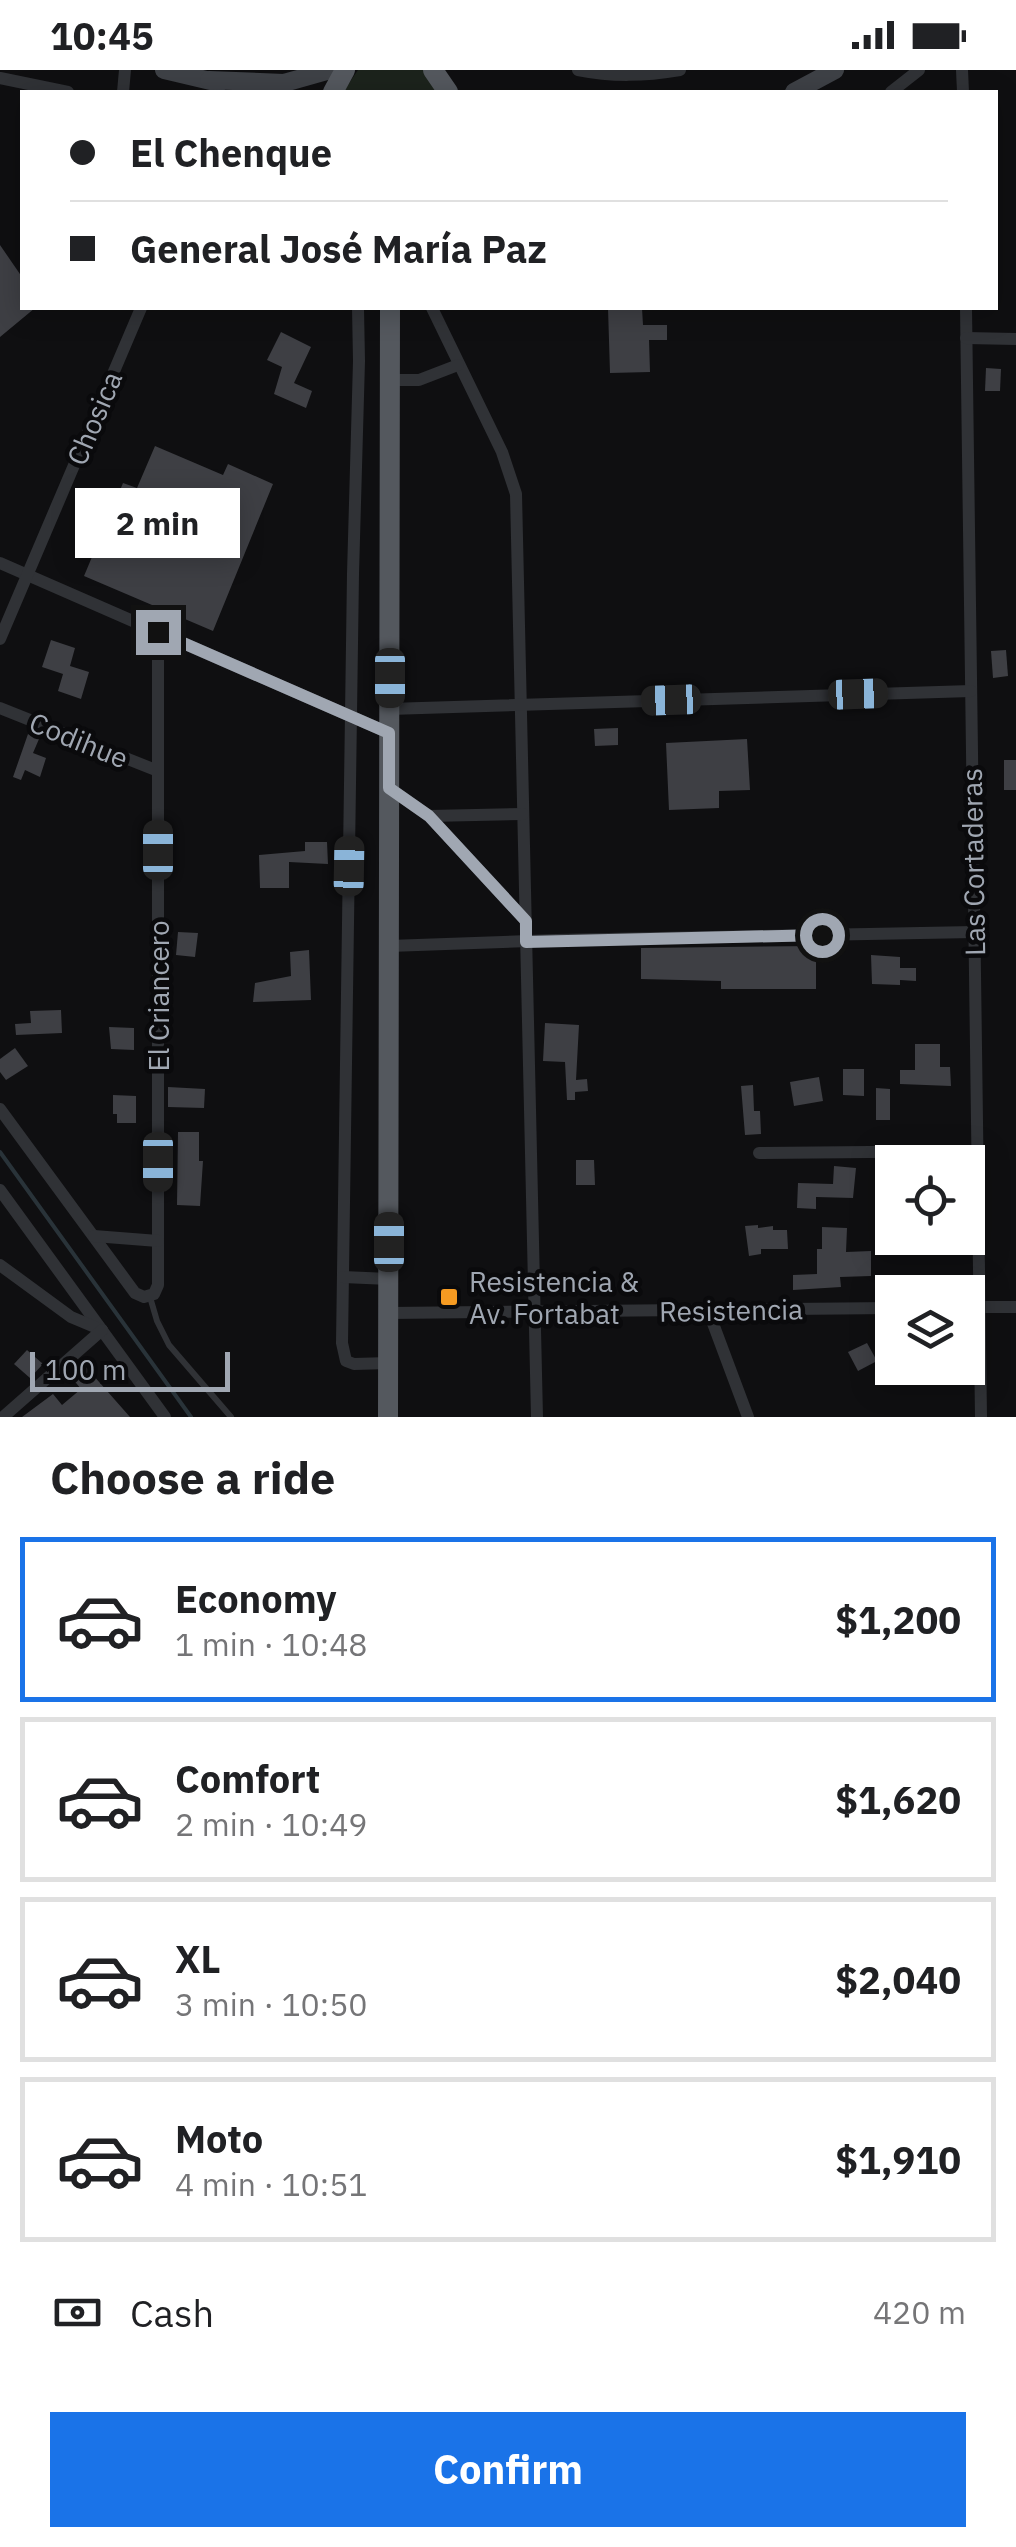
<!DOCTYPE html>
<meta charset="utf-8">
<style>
:root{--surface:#fff;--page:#f2f2f2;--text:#202124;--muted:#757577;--line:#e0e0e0;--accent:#1a73e8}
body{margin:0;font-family:"IBM Plex Sans",sans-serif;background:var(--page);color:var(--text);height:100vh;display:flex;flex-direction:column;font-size:38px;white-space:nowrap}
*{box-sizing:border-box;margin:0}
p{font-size:32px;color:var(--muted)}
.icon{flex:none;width:55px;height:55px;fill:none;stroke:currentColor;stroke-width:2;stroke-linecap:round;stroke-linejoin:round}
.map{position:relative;height:1347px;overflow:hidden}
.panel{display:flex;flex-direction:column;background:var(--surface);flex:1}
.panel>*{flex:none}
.hud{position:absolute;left:20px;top:20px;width:978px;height:220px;border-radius:0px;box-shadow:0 5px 25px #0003;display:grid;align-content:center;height:220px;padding:0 50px;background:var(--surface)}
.buttons{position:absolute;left:875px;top:1075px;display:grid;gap:20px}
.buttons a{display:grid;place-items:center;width:110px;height:110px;border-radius:0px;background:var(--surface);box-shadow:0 5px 25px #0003;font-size:50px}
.scale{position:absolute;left:30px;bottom:25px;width:200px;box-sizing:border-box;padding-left:10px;border:5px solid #a0a7b2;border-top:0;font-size:28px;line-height:35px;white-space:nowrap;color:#a0a7b2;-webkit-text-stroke:8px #0a0a0c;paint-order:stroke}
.end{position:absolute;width:45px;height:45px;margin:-22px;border:12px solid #a0a7b2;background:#111;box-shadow:0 0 0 5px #111}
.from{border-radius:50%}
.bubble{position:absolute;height:70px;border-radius:0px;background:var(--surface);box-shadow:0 5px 25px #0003;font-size:32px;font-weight:700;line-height:70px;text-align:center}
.car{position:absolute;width:30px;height:60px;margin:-30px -15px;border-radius:12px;box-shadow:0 0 8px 2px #0007;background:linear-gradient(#222 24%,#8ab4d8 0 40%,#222 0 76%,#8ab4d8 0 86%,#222 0)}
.hud b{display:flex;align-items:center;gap:35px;height:95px;font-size:38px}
.hud b+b{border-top:2px solid var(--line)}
.hud i{width:25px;height:25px;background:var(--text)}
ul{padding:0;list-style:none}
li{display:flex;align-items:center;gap:30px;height:165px;margin:0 20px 15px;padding:0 30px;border:5px solid var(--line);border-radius:0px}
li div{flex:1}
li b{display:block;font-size:38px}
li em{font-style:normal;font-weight:700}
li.on{border-color:var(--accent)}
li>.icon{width:90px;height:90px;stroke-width:1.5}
h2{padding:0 50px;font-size:45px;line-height:120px}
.pay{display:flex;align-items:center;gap:25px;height:110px;padding:0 50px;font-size:38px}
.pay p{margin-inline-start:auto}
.primary-button{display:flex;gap:20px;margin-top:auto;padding:20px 50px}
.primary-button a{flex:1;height:115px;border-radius:0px;background:var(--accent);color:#fff;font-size:40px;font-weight:700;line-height:115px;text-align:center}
.status{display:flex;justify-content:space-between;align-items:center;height:70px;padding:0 50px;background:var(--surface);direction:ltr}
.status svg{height:28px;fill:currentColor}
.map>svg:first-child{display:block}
.green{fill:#1c231c}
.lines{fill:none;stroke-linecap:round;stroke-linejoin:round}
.stream{stroke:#293339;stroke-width:4}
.building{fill:#3e3f44}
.service{stroke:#303236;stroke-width:6}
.minor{stroke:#303236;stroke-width:12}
.secondary{stroke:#3e4146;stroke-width:18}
.trunk{stroke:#54585e;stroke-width:20}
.route{stroke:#a0a7b2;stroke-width:12}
.poi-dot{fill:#f69b22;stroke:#0a0a0c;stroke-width:4}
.labels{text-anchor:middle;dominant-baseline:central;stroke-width:9;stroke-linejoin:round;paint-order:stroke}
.street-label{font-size:28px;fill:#a0a7b2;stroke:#0a0a0c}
.poi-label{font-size:28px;fill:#a0a7b2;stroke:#0a0a0c;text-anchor:start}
</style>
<div class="status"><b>10:45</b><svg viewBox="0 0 49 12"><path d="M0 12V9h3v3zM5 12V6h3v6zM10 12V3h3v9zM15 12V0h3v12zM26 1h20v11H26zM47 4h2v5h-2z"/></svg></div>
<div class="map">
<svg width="1016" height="1347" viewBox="0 0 1016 1347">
<rect width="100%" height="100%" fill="#0f0f11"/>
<!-- green -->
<polygon class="green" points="358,0 423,0 439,22 343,22"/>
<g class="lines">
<!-- stream -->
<polyline class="stream" points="0,1082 191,1347"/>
</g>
<!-- building -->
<g class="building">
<polygon points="0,175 22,207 22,238 35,238 0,267"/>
<polygon points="608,238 642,238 643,255 667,255 667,270 649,270 650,302 610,303"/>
<polygon points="281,262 311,277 294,313 312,321 306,338 274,324 282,297 267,290"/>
<polygon points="986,298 1001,299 1000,321 985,321"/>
<polygon points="155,376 223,405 228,394 273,414 213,561 84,506 123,413 137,418"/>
<polygon points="51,570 75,578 70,596 89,602 81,629 58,621 63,604 42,597"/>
<polygon points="1006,580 1008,606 993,608 991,581"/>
<polygon points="618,658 618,675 595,676 594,659"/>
<polygon points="28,664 39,669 33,683 46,688 40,707 25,700 21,710 13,707"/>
<polygon points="747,669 750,720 719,721 719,738 669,740 666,673"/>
<rect x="1004" y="690" width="12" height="30"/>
<polygon points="305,772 327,772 328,794 289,792 289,818 260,818 259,785 305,781"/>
<polygon points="178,862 198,863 195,887 176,885"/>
<polygon points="816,876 816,919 721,919 721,911 641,909 641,878"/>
<polygon points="309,880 311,930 253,932 255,913 291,906 290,882"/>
<polygon points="871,885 900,887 900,898 916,898 916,911 900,910 900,915 872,914"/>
<polygon points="61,940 62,963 16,965 15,954 31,953 30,941"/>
<polygon points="545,953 579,955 576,1010 587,1009 588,1021 575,1022 575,1030 567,1030 565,992 543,991"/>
<polygon points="109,957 134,958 134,980 111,979"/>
<polygon points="915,974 940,974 940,997 950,997 951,1016 900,1014 900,1000 915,1000"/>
<polygon points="15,978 28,996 6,1010 0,1002 0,989"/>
<polygon points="843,999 864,999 864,1026 843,1025"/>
<polygon points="819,1007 823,1031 794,1036 790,1012"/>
<polygon points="753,1015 754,1041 760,1041 761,1064 745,1065 741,1016"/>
<polygon points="168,1017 205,1019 204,1038 168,1037"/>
<polygon points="876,1018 890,1019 890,1050 876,1050"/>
<polygon points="113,1025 136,1026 136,1053 117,1053 117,1044 113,1044"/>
<polygon points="178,1062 199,1062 199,1091 203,1091 200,1136 177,1135"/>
<polygon points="576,1090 594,1090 595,1115 576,1115"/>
<polygon points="876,1093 887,1093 888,1133 876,1134"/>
<polygon points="834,1096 856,1098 853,1128 816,1127 816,1139 797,1138 798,1113 833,1114"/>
<polygon points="758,1155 758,1158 773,1156 773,1160 787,1160 788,1179 761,1179 761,1184 749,1186 745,1156"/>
<polygon points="822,1157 847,1158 846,1182 871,1181 871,1206 840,1207 841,1217 793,1220 793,1205 817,1204 817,1179 822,1179"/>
<polygon points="867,1273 877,1291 858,1301 848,1282"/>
<polygon points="27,1280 43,1294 30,1308 14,1294"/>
<polygon points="85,1296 130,1347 22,1347 53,1324 62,1335 81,1319 72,1308"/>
</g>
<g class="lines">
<!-- service -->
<polyline class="service" points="150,1227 157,1251 169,1275 231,1347"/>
<!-- minor -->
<g class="minor">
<path d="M578,0C613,7 644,6 680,0"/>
<polyline points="962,0 963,22"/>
<polyline points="0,8 68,22"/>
<polyline points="123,22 125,0"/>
<polyline points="891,22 919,0"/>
<polyline points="358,238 359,291 353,504 342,1273 346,1291 354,1294 389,1293"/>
<polyline points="432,238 502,382 516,424 537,1347"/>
<polyline points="966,238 981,1347"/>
<polyline points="966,268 1016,269"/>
<polyline points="390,310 419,310 458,295"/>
<polyline points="0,493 389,663"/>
<polyline points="0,569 141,238"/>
<polyline points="0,638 158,701"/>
<polyline points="389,639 971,621"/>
<polyline points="389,718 429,746 526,851"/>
<polyline points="429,746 523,744"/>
<polyline points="389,876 556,870 974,862"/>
<polyline points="0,1039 135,1223 144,1227 154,1224 158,1215 158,562"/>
<polyline points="759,1083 978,1081"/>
<polyline points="0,1120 165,1347"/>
<polyline points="94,1166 158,1171"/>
<polyline points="0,1195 71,1247 102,1260"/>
<polyline points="343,1207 389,1209"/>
<polyline points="968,1237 1016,1237"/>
<polyline points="708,1240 748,1347"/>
<polyline points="389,1243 892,1238"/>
<polyline points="3,1347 102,1260"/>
</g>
<!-- secondary -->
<g class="secondary">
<polyline points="164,0 219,13"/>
<polyline points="209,10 284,13 330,0"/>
<polyline points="794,22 835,0"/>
</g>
<!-- trunk -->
<g class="trunk">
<polyline points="433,0 448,22"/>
<polyline points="333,22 345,0"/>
<polyline points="388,1347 390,238"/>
</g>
</g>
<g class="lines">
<!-- route -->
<polyline class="route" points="158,562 389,663 389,718 429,746 526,851 526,872 822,865"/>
</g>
<!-- markers -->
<rect class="poi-dot" x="439" y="1217" width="20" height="20" rx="5"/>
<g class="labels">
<!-- street labels -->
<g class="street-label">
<text transform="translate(94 348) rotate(-67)">Chosica</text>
<text transform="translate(79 670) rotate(22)">Codihue</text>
<text transform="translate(973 792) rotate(-91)">Las Cortaderas</text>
<text transform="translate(158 926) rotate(-90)">El Criancero</text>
<text transform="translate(731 1240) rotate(-1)">Resistencia</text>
</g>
<!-- poi labels -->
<g class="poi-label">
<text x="469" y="1211">Resistencia &amp;<tspan x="469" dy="32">Av. Fortabat</tspan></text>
</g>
</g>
</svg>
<div class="buttons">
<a><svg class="icon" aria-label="locate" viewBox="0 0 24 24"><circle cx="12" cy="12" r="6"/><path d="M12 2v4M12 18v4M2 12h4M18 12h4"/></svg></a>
<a><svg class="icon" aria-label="layers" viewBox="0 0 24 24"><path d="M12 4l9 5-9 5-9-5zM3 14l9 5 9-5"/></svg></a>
</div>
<div class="scale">100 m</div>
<i class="end from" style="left:822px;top:865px"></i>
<i class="end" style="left:158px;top:562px"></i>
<div class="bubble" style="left:75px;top:418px;width:165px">2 min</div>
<i class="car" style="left:390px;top:608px;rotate:180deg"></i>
<i class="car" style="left:858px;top:624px;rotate:88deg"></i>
<i class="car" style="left:671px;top:630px;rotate:268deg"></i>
<i class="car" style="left:158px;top:780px;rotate:0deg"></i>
<i class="car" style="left:349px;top:796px;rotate:1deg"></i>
<i class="car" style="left:158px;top:1092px;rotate:180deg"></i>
<i class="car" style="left:389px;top:1172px;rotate:0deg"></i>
<div class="hud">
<b><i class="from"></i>El Chenque</b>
<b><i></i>General José María Paz</b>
</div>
</div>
<section class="panel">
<h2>Choose a ride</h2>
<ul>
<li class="on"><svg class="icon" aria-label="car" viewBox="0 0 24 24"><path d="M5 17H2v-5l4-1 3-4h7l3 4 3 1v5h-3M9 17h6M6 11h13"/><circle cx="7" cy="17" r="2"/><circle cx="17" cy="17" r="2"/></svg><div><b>Economy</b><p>1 min · 10:48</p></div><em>$1,200</em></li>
<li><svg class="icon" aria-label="car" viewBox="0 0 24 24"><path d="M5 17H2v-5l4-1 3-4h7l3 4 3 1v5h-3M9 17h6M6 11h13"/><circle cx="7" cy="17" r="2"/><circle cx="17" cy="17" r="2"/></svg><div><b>Comfort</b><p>2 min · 10:49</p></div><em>$1,620</em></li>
<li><svg class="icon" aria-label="car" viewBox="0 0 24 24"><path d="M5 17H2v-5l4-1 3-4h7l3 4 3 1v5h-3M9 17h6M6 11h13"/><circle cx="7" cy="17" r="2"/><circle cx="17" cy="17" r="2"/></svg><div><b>XL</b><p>3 min · 10:50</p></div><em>$2,040</em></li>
<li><svg class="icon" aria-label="car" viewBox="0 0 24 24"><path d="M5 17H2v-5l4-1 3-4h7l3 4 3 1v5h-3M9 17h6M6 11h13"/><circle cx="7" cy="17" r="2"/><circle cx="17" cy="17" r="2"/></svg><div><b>Moto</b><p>4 min · 10:51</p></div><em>$1,910</em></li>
</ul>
<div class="pay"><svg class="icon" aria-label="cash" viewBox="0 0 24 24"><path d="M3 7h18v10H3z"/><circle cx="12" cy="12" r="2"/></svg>Cash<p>420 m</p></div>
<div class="primary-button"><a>Confirm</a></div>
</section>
